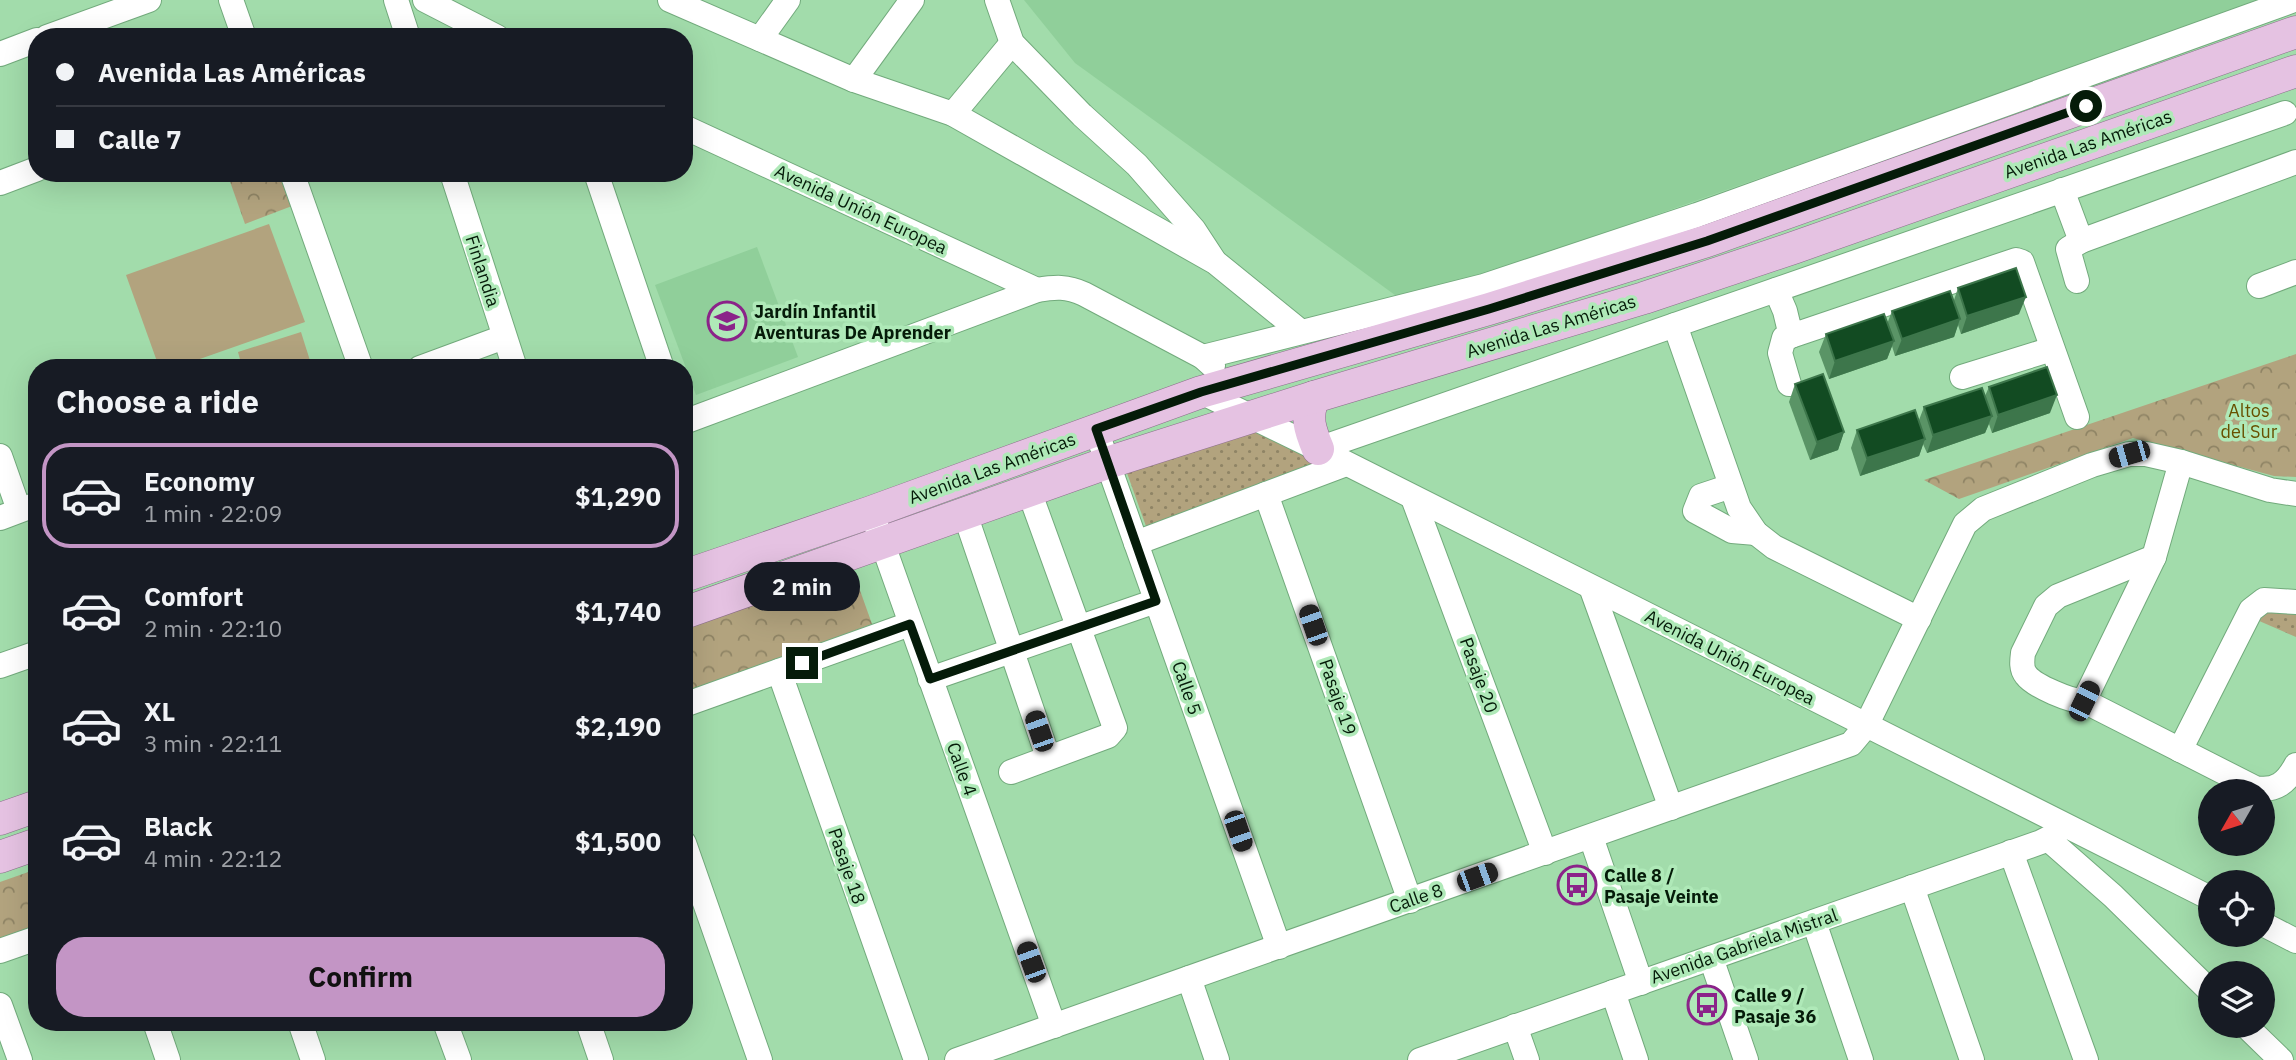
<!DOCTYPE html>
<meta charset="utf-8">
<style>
:root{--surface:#171b24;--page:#20242c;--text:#f1f3f6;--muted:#9ea1a6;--line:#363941;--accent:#c395c5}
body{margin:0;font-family:"IBM Plex Sans",sans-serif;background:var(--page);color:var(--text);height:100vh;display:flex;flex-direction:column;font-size:26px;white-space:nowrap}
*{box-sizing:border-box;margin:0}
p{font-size:23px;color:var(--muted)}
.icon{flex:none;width:38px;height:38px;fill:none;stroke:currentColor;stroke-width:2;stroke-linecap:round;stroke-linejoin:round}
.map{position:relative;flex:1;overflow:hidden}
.sheet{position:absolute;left:28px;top:359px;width:665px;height:672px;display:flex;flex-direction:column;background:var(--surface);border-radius:28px;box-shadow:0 7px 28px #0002}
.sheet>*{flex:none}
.top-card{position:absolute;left:28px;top:28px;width:665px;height:154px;border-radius:28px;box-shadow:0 7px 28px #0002;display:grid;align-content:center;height:154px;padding:0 28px;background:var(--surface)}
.needle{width:46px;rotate:231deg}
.fabs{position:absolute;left:2198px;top:779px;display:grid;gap:14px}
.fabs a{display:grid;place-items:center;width:77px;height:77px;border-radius:50%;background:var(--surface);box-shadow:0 7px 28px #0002;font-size:35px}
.end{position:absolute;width:32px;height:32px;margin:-16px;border:9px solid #051b09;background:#fff;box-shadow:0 0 0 4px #fff}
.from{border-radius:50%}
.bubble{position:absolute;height:49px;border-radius:24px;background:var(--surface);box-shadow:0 7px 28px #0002;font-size:23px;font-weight:700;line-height:49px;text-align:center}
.car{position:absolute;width:21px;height:42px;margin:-21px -10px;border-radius:9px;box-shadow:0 0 5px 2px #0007;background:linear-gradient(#222 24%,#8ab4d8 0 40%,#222 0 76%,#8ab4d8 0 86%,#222 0)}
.top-card b{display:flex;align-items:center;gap:24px;height:66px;font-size:26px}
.top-card b+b{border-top:2px solid var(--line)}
.top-card i{width:18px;height:18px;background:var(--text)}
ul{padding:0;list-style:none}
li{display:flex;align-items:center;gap:21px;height:105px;margin:0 14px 10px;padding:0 14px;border:4px solid transparent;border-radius:28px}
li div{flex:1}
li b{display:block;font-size:26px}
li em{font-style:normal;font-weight:700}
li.current{border-color:var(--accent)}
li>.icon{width:63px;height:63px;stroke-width:1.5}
h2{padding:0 28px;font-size:32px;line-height:84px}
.action{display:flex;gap:14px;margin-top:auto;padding:14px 28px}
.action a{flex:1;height:80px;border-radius:28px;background:var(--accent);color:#111;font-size:28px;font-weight:700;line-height:80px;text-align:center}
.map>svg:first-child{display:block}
.built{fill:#90cf9a}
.grass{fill:url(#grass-dots)}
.park{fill:url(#park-crowns)}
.garden{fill:#b2a37e}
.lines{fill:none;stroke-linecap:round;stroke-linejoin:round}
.minor-casing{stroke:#72aa7c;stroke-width:26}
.major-casing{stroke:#8b6d8a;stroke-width:33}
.minor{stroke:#fff;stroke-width:24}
.major{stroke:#e5c2e2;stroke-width:32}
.wall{fill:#5a9466}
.shaded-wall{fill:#3d764b}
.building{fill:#124b22;stroke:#3d764b;stroke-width:2}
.route{stroke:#051b09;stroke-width:9}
.labels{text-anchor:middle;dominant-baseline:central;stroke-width:7;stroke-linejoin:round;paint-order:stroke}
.street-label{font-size:18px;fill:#051b09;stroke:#afe9b8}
.poi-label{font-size:18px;font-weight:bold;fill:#051b09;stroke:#afe9b8;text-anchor:start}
.park-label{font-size:18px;fill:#685000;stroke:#afe9b8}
</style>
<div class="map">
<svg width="2296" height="1060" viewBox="0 0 2296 1060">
<defs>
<pattern id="grass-dots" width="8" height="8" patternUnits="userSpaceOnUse" patternTransform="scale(1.75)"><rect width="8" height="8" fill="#b2a37e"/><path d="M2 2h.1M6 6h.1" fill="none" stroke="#8f8465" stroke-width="1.8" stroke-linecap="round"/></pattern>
<pattern id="park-crowns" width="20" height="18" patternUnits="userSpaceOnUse" patternTransform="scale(1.75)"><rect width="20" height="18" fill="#b2a37e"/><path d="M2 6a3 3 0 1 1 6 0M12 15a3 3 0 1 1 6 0" fill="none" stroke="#8f8465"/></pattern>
</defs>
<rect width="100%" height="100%" fill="#a2dcab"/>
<!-- built -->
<g class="built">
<polygon points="1024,0 2264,0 1406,303 1075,63"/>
<polygon points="757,247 798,357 696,395 655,285"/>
</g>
<!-- grass -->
<g class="grass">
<polygon points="1252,427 1330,463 1147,529 1127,473"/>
<polygon points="2264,610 2296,612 2296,637 2257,620"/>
</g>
<!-- park -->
<g class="park">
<polygon points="227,173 279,173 292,206 245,224"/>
<polygon points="2296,354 2296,477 2274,476 2133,438 1959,499 1924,480"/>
<polygon points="852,568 872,624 684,694 684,630"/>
<polygon points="37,869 37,931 0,943 0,882"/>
</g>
<!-- garden -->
<g class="garden">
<polygon points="269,224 305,322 177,367 159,367 126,275"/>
<polygon points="301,332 312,367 242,367 238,352"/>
</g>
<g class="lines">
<defs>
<g id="minor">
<polyline points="231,0 244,37"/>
<polyline points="396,0 408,37"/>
<polyline points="425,0 497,37"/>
<polyline points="670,0 854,80 953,114 1215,262 1300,331"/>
<polyline points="997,0 1012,43 1082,115 1137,165 1194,230 1213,259"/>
<polyline points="47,37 149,0"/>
<polyline points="760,39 788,0"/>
<polyline points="0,54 37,40"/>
<polyline points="854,80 912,0"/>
<polyline points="953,114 1012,43"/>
<polyline points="684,127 1037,290"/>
<polyline points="292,173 361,368"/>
<polyline points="452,173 515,368"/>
<polyline points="596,173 662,368"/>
<polyline points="0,183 37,169"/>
<polyline points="2062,190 2081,241 2296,162"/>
<polyline points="2077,281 2068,249 2081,241"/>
<polyline points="2259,286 2296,272"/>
<polyline points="1776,290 1785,311 1791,336 2016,260 2022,262 2077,417"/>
<polyline points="1675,325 1739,508 1756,533 1774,547 1919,619"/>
<polyline points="1203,357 1484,286 1697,215 2294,0"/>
<polyline points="420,368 504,337"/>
<polyline points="1962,377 2052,349"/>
<polyline points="1789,384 1780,353 1784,338 1791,336"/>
<polyline points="1201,392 1318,449 2210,898"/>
<path d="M684,422L1037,290C1055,287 1067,286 1084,294L1203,357L1213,366"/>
<polyline points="1096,430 1279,947"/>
<polyline points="1318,449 2285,113"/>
<polyline points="0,456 19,510"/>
<polyline points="1731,486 1701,496 1695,511 1732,531 1756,533"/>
<polyline points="1266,494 1410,901"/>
<polyline points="1413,498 1545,853"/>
<polyline points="965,514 1048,757"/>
<polyline points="0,518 37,504"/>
<polyline points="876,525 1054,1026"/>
<polyline points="1136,543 1346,464"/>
<path d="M2154,557L2058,596L2046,606L2023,653C2022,661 2021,669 2026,675C2034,686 2072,702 2084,701L2255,788C2276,792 2287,782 2296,765"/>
<polyline points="1591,587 1671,808"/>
<polyline points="0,666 37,653"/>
<polyline points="779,671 916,1060"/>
<polyline points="930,679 1156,601"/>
<polyline points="2084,701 2154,557 2181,462"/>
<polyline points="684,705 910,624"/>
<polyline points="2180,750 2251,610 2264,600 2296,602"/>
<polyline points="1011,772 1108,736 1115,728 1029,491"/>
<polyline points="1591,837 1641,983"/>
<polyline points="2048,839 2113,896 2210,991"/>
<polyline points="684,843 760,1060"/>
<polyline points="2011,852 2086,1060"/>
<polyline points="1912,887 1972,1060"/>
<polyline points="1814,922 1861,1060"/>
<polyline points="2263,924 2296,941"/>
<polyline points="0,951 37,938"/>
<polyline points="1711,958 1746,1060"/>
<polyline points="1189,978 1217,1060"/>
<polyline points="1613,992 1636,1060"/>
<polyline points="0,1005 20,1060"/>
<polyline points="155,1022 168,1060"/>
<polyline points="300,1022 313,1060"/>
<polyline points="445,1022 459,1060"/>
<polyline points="588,1022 601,1060"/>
<polyline points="1515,1026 1527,1060"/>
<polyline points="2246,1026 2281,1060"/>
<polyline points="957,1060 1851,744 1866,726 1965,524 1983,509 2092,465 2129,454 2146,454 2181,462 2270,490 2296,494"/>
<polyline points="1420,1060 2041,842 2055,835 2063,825"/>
</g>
<g id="major">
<path d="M1314,397C1305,417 1310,430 1318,449"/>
<polyline points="684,576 871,512 1201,392 1489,309 1707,241 2296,32"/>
<polyline points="684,613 1107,463 1314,397 1644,298 1796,247 2296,71"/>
<polyline points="0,819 37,806"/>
<polyline points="0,857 37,844"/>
</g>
</defs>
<!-- minor casing -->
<use href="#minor" class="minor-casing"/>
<!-- major casing -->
<use href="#major" class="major-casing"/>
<!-- minor -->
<use href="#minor" class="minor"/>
<!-- major -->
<use href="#major" class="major"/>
</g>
<!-- wall -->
<g class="wall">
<polygon points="1958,288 2019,314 1961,334 1958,325 1954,337 1895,356 1892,346 1887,359 1829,379 1819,352 1826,334 1887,324 1892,311 1954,300"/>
<polygon points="1795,384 1844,432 1838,450 1810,460 1789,402"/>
<polygon points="1989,387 2050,413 1992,433 1989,424 1985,433 1927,453 1923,444 1919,456 1860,476 1851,448 1857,430 1919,420 1924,407 1985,396"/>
</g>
<!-- shaded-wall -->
<g class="shaded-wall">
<polygon points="2026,297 2019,314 1961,334 1967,316"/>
<polygon points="1960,319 1954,337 1895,356 1902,339"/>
<polygon points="1894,341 1887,359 1829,379 1835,361"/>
<polygon points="2057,395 2050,413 1992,433 1998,415"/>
<polygon points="1992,416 1985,433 1927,453 1933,435"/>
<polygon points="1844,432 1838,450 1810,460 1817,442"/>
<polygon points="1925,439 1919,456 1860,476 1867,458"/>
</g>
<!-- building -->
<g class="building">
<polygon points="2016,268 2026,297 1967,316 1958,288"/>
<polygon points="1950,291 1960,319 1902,339 1892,311"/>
<polygon points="1884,314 1894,341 1835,361 1826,334"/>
<polygon points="2047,367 2057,395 1998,415 1989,387"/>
<polygon points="1823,374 1844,432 1817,442 1795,384"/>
<polygon points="1982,388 1992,416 1933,435 1924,407"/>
<polygon points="1915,410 1925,439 1867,458 1857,430"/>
</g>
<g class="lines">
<!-- route -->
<polyline class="route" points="802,663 910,624 930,679 1156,601 1096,429 1201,392 1489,309 1707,241 2086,106"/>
</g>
<!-- icons -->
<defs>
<symbol id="school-ring" viewBox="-11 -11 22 22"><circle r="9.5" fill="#afe9b8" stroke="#8b2389" stroke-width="1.5"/><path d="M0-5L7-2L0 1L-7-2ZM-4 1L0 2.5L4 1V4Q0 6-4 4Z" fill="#8b2389"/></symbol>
<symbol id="bus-ring" viewBox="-11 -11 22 22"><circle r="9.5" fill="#afe9b8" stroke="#8b2389" stroke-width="1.5"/><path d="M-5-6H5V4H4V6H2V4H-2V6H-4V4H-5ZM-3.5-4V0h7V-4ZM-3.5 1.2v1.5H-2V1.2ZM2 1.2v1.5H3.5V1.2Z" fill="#8b2389"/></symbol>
</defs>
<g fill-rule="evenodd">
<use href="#school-ring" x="705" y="299" width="44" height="44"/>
<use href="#bus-ring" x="1555" y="863" width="44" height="44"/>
<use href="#bus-ring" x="1685" y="983" width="44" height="44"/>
</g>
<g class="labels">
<!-- street labels -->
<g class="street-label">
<text transform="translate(2088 144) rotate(-19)">Avenida Las Américas</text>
<text transform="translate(861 209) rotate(25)">Avenida Unión Europea</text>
<text transform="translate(483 271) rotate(72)">Finlandia</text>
<text transform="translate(1551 326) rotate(-17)">Avenida Las Américas</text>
<text transform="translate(992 468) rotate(-20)">Avenida Las Américas</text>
<text transform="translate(1730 657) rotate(27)">Avenida Unión Europea</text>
<text transform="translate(1479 675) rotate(70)">Pasaje 20</text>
<text transform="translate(1187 688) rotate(71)">Calle 5</text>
<text transform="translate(1338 697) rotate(71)">Pasaje 19</text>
<text transform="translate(962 769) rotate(70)">Calle 4</text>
<text transform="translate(847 866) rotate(71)">Pasaje 18</text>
<text transform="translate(1416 898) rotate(-19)">Calle 8</text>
<text transform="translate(1744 946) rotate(-19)">Avenida Gabriela Mistral</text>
</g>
<!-- poi labels -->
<g class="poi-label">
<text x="754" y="311">Jardín Infantil<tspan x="754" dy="21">Aventuras De Aprender</tspan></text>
<text x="1604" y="875">Calle 8 /<tspan x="1604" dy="21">Pasaje Veinte</tspan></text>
<text x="1734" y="995">Calle 9 /<tspan x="1734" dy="21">Pasaje 36</tspan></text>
</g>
<!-- park labels -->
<g class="park-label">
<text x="2249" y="410">Altos<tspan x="2249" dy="21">del Sur</tspan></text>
</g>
</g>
</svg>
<div class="fabs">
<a><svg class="needle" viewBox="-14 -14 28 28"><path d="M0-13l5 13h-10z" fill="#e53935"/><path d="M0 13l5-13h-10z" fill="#9ea1a6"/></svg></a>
<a><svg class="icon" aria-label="locate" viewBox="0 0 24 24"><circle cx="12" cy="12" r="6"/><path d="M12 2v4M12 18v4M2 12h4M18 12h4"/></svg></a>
<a><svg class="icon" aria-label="layers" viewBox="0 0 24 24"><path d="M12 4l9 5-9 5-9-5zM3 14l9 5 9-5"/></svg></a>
</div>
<i class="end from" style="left:2086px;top:106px"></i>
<i class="end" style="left:802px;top:663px"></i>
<div class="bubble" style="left:744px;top:562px;width:116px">2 min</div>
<i class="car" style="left:2129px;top:454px;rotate:254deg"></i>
<i class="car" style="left:1313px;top:625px;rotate:341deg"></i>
<i class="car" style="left:2084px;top:701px;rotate:26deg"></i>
<i class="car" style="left:1039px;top:731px;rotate:341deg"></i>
<i class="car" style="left:1238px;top:831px;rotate:161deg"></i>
<i class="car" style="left:1477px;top:877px;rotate:70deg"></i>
<i class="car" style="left:1031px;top:962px;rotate:340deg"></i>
<div class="top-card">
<b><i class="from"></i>Avenida Las Américas</b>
<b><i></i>Calle 7</b>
</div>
<section class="sheet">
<h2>Choose a ride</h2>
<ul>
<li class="current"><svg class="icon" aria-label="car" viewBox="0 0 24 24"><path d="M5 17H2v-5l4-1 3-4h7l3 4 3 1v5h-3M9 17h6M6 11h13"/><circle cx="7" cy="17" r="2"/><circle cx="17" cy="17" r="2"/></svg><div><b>Economy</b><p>1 min · 22:09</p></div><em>$1,290</em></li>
<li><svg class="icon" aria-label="car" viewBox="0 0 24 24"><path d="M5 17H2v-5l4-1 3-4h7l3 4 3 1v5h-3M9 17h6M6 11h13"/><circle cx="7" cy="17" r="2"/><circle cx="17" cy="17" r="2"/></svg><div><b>Comfort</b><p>2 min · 22:10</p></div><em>$1,740</em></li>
<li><svg class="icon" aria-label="car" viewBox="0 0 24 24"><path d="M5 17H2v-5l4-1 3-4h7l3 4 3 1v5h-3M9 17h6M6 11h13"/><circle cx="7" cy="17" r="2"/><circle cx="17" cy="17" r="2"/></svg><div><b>XL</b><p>3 min · 22:11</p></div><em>$2,190</em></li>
<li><svg class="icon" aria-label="car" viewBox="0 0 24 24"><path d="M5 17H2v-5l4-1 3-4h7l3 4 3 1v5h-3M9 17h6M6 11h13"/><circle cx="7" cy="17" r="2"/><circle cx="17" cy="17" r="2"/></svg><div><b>Black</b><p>4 min · 22:12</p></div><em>$1,500</em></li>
</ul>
<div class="action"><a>Confirm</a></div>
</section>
</div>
